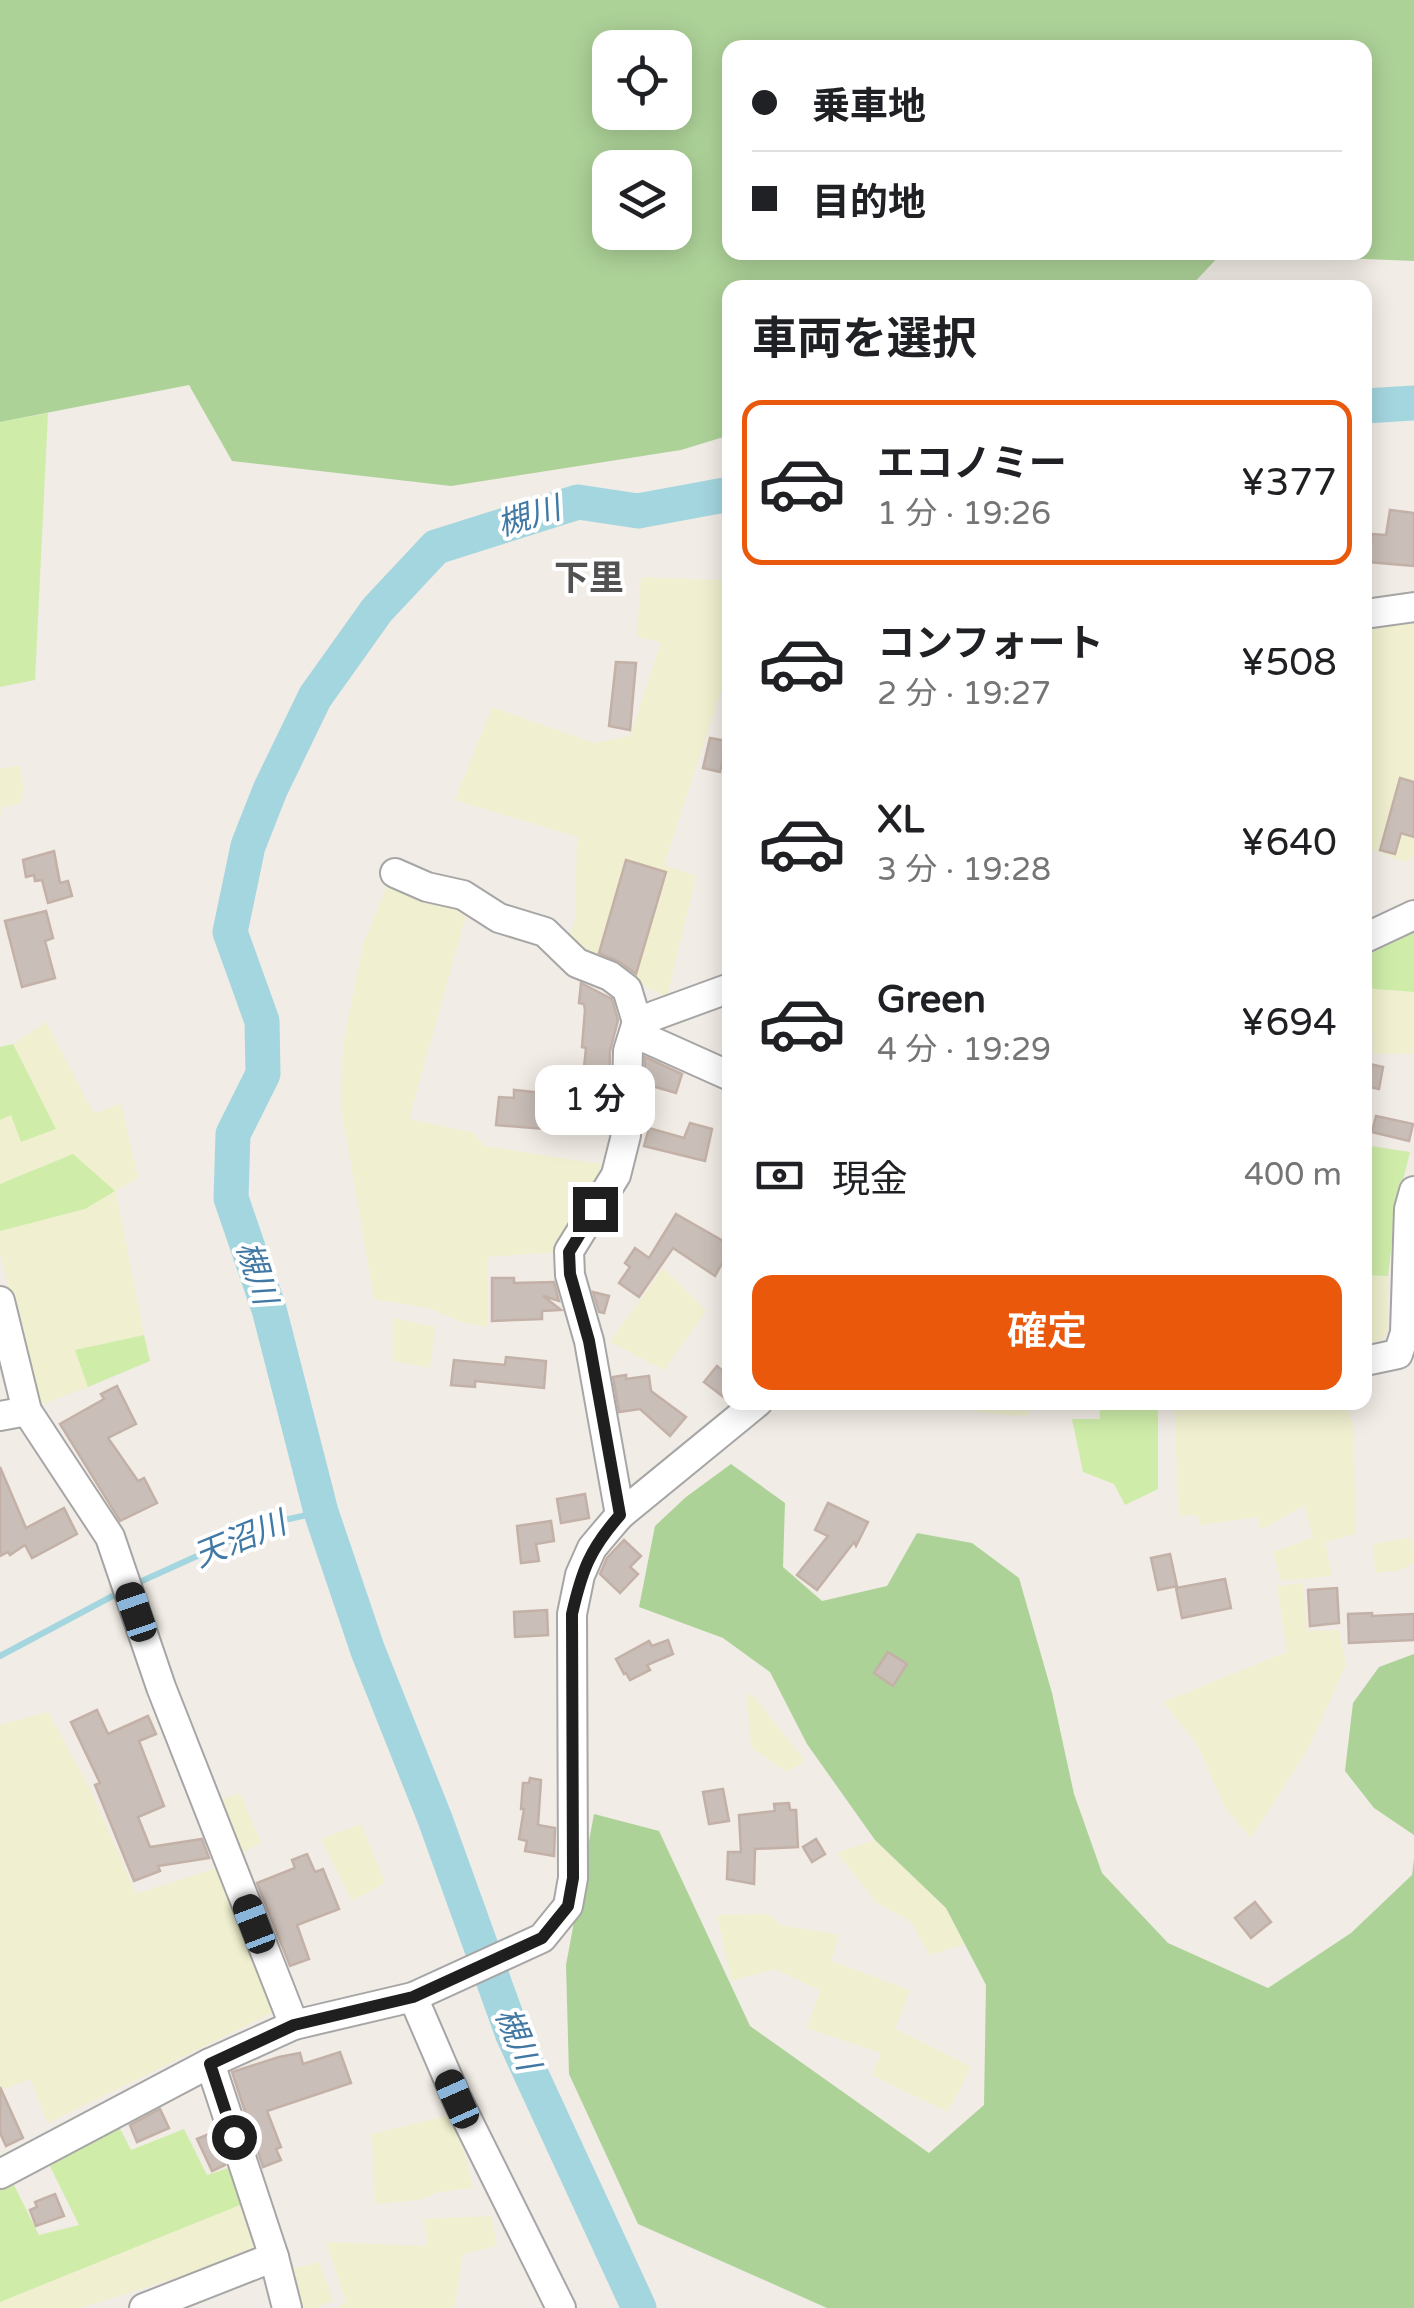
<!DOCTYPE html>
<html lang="ja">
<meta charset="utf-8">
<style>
:root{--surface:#fff;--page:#f6f6f6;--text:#202124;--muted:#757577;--line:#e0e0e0;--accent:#ea580c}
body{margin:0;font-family:"Varela Round","Noto Sans JP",sans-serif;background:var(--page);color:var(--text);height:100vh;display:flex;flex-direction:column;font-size:38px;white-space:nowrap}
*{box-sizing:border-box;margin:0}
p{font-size:32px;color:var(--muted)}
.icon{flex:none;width:55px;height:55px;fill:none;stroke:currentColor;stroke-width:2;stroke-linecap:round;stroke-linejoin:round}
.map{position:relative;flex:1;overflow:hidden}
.side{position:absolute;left:722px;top:280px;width:650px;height:1130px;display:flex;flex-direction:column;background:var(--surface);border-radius:20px;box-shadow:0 5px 25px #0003}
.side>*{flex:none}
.hud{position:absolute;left:722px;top:40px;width:650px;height:220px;border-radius:20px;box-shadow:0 5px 25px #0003;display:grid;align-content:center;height:220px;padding:0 30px;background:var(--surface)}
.fabs{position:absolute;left:592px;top:30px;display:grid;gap:20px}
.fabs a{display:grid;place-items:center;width:100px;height:100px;border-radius:20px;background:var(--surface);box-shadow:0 5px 25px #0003;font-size:50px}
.end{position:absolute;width:45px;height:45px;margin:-22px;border:12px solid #1f1f1f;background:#fff;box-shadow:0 0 0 5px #fff}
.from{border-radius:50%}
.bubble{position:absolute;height:70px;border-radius:20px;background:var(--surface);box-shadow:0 5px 25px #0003;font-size:32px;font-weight:600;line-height:70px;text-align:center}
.car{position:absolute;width:30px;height:60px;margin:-30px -15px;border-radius:12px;box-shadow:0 0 8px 2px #0007;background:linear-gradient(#222 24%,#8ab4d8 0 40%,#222 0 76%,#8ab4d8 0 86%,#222 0)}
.hud b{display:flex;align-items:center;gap:35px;height:95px;font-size:38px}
.hud b+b{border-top:2px solid var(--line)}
.hud i{width:25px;height:25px;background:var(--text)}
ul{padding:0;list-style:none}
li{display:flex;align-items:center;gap:30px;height:165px;margin:0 20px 15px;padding:0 10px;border:5px solid transparent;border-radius:20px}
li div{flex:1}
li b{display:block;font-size:38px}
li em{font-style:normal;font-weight:600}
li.current{border-color:var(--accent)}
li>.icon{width:90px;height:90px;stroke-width:1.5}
h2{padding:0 30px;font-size:45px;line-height:120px}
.pay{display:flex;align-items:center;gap:25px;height:110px;padding:0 30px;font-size:38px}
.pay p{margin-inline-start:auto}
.cta{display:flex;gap:20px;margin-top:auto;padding:20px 30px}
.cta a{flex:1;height:115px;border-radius:20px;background:var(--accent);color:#fff;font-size:40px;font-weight:600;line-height:115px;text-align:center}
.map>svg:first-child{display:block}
.farmland{fill:#f0f0d0}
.grass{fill:#cfeda9}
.forest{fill:#add298;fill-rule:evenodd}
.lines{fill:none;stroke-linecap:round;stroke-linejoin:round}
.stream{stroke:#a4d6e0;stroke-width:6}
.river{stroke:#a4d6e0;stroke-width:35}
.building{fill:#c9beb8;stroke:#c3b1a7;stroke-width:2.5}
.minor-casing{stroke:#a6a6a6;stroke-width:32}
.minor{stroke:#fff;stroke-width:28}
.route{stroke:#1f1f1f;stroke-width:12}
.labels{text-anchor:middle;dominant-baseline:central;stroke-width:8;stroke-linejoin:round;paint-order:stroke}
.water-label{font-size:32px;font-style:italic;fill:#4279a4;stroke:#fff}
.quarter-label{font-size:35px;font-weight:bold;fill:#525252;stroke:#fff}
</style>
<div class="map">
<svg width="1414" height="2308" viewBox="0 0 1414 2308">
<rect width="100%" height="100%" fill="#f1ece5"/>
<!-- farmland -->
<g class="farmland">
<polygon points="730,576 730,664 664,865 696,876 667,997 565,946 575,921 577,837 455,800 492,707 594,743 630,736 661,642 637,637 641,577 714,580"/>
<polygon points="1414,616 1414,855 1405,862 1365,847 1365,622"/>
<polygon points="20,765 23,790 20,804 2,807 0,820 0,769"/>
<polygon points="389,882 467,911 409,1119 474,1133 484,1146 601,1164 595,1188 556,1252 487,1257 488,1327 461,1322 428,1308 374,1299 341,1106 343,1044 363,944"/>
<polygon points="1370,987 1414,992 1414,1054 1373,1054"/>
<polygon points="46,1022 94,1114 121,1103 138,1178 116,1191 144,1335 76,1350 88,1387 40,1405 24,1366 14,1307 0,1254 0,1231 85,1209 73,1154 0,1184 0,1120 11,1114 56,1129 13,1044"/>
<polygon points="663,1268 706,1311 664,1370 610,1342"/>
<polygon points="1365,1275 1388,1276 1388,1332 1370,1352 1365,1352"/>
<polygon points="393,1318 435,1327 430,1368 394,1361"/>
<polygon points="975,1403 1029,1403 1028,1417 976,1412"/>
<polygon points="1174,1403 1345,1403 1353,1426 1356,1534 1325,1542 1332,1576 1281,1581 1273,1552 1313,1537 1304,1505 1261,1530 1258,1517 1201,1525 1197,1515 1179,1516"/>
<polygon points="1412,1537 1414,1563 1398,1571 1375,1573 1373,1544"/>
<polygon points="1303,1583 1307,1631 1339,1630 1346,1665 1307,1750 1251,1838 1226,1809 1197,1744 1163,1702 1287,1652 1277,1586"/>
<polygon points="751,1693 805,1761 786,1772 751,1747 747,1698"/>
<polygon points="48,1712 90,1789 136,1894 219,1867 276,2011 48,2123 30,2079 0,2091 0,1725"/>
<polygon points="240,1793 261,1843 237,1855 215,1802"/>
<polygon points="361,1824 385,1883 352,1901 321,1839"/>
<polygon points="875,1840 946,1908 965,1944 930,1955 911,1922 877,1903 837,1853"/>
<polygon points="768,1914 781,1925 839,1935 831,1961 910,1990 895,2029 971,2067 948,2112 872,2075 881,2053 807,2028 820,1990 774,1969 731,1981 717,1915"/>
<polygon points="454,2114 473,2188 439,2192 419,2200 375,2204 372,2134"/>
<polygon points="245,2203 259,2244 207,2268 81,2308 0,2308 0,2302"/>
<polygon points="491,2216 497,2246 463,2254 454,2308 338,2308 346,2302 326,2242 428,2246 424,2219"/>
<polygon points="319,2262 333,2301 315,2308 297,2308 287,2270"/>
</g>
<!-- grass -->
<g class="grass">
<polygon points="48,413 35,680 0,687 0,422"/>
<polygon points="1414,925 1414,992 1365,988 1365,948"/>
<polygon points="13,1044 56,1129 21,1142 11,1115 0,1120 0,1047"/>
<polygon points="1365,1145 1410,1152 1396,1208 1388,1276 1365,1275"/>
<polygon points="73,1154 115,1191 85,1209 0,1231 0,1184"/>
<polygon points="144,1335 150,1361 88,1387 75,1350"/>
<polygon points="1099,1403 1158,1403 1158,1489 1125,1505 1114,1484 1083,1472 1072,1419 1100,1419"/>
<polygon points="116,2121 131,2150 184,2129 207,2175 234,2166 245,2203 0,2302 0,2186 11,2179 39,2235 79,2225 47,2160"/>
</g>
<!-- forest -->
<g class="forest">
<path d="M0,0H1414V261L1222,253L1189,288H730V435L681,450L451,486L232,461L189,385L0,422ZM610,48H675V112H610ZM730,48H1365V252H730ZM610,168H675V232H610Z"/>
<polygon points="731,1464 785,1503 783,1567 822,1601 887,1586 917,1533 972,1543 1019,1578 1052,1693 1074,1794 1102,1873 1168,1943 1268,1988 1351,1933 1412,1875 1414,1859 1414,2308 827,2308 638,2224 569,2074 566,1965 594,1814 659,1831 750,2026 929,2153 984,2105 986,1985 946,1908 875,1840 807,1744 770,1672 723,1638 639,1607 655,1526 686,1497"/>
<polygon points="1414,1654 1414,1835 1374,1808 1345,1771 1353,1703 1379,1667"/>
</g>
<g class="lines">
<!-- stream -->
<g class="stream">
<polyline points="133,1585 270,1523 321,1512"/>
<polyline points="0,1656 122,1591"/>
</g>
<!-- river -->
<g class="river">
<polyline points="1365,406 1414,403"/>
<polyline points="639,2308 513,2035 435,1819 368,1651 321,1512 269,1309 231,1198 233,1134 263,1074 262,1021 230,932 248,846 270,790 315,697 377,610 436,547 578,502 638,511 730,494"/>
</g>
</g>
<!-- building -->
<g class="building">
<polygon points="1390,510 1414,513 1414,566 1369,562 1372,534 1386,535"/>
<polygon points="616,662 636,663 630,730 609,726"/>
<polygon points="710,738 727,741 720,772 703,768"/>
<polygon points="1400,778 1414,782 1414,837 1401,833 1395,854 1380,850"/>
<polygon points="54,851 60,883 68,881 72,896 48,903 42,880 35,881 34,875 26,877 23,860"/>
<polygon points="626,860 666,872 636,974 620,962 599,953"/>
<polygon points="46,911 53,938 45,941 55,978 22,987 5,921"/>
<polygon points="581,983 612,999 618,1020 610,1051 608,1134 496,1125 499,1097 514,1098 514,1090 581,1097 586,1048 582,1047 585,1010 584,1004 579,1003"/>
<polygon points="645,1057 682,1074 676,1093 645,1084"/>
<polygon points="1365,1063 1383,1067 1379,1089 1365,1086"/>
<polygon points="1376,1116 1413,1124 1409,1141 1372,1132"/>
<polygon points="690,1123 712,1129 705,1161 644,1146 649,1128 684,1138"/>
<polygon points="676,1214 730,1245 730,1249 715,1276 673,1248 639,1297 619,1283 630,1267 625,1263 635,1248 649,1258"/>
<polygon points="492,1278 514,1278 514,1283 554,1282 559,1301 543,1296 561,1310 542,1311 542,1319 492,1321"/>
<polygon points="593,1292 609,1296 604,1313 599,1312"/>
<polygon points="506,1357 546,1361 544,1388 475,1381 475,1387 451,1385 454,1360 505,1365"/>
<polygon points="717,1366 730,1377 730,1402 704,1382"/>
<polygon points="626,1375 626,1379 649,1376 651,1391 686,1417 670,1436 640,1409 619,1412 613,1377"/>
<polygon points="117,1386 136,1424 108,1438 138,1481 144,1478 157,1503 120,1521 60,1424 104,1399 101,1394"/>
<polygon points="0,1467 26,1528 64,1508 77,1534 32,1558 25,1545 10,1555 8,1552 0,1556"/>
<polygon points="585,1494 589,1518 561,1523 557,1499"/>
<polygon points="828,1503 868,1522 856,1546 854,1542 817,1590 797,1575 828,1536 815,1530"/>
<polygon points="551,1521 554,1541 536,1544 539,1561 521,1563 517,1526"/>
<polygon points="624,1540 641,1556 630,1567 638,1574 620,1593 600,1574 607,1558"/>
<polygon points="1170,1554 1177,1586 1158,1590 1151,1558"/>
<polygon points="1225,1579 1231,1608 1182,1618 1176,1588"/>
<polygon points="1337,1588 1339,1623 1310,1626 1308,1590"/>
<polygon points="547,1610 548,1635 515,1637 514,1612"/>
<polygon points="1372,1613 1372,1616 1414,1614 1414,1640 1349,1643 1348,1614"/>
<polygon points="668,1640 673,1654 647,1665 650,1670 630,1680 626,1673 624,1674 616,1659 649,1641 652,1646"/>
<polygon points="888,1652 907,1664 893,1686 874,1673"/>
<polygon points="97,1710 108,1734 148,1716 156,1734 139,1741 164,1806 138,1817 150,1847 202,1839 209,1858 158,1866 160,1871 134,1881 95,1785 100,1783 71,1722"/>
<polygon points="530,1778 541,1780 538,1825 555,1828 554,1856 525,1851 527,1841 519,1839 524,1809 521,1809 523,1783 529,1783"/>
<polygon points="723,1789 729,1821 709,1824 703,1792"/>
<polygon points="789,1803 790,1810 796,1810 798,1847 755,1849 754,1884 727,1879 728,1852 741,1852 739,1815 775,1811 774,1804"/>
<polygon points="816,1839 825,1854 812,1862 803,1847"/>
<polygon points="307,1854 315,1872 323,1869 339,1909 297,1925 309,1959 290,1966 257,1883 295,1868 292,1860"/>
<polygon points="1255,1902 1271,1922 1251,1938 1235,1918"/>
<polygon points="340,2052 351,2083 267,2111 281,2147 276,2149 281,2160 263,2167 232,2072 279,2057 300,2053 303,2064"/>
<polygon points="0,2087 23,2138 6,2146 0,2133"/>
<polygon points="160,2109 169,2128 137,2142 130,2125"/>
<polygon points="214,2132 225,2165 212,2171 197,2139"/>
<polygon points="55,2194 64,2216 36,2226 30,2210 37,2207 35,2202"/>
</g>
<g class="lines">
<defs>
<g id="minor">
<polyline points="1365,614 1414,607"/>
<polyline points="395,873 427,887 463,895 499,918 545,932 577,963 610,976 627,989 637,1022"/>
<polyline points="1365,938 1414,915"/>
<polyline points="634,1033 730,1076"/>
<polyline points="0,1301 27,1411 110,1537 161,1687 294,2025"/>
<polyline points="1365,1361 1398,1354 1405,1333 1409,1209 1414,1191"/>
<polyline points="0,1416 27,1411"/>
<polyline points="620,1515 589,1341 570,1275 569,1251 616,1175 626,1135 628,1051 637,1022 730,988"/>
<polyline points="413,1997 457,2099 561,2308"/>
<polyline points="210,2063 274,2257 287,2308"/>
<polyline points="0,2174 210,2063 294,2025 413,1997 542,1938 568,1906 573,1878 572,1614 580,1575 592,1548 608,1529 620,1515 758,1402"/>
<polyline points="144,2308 274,2257"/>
</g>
</defs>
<!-- minor casing -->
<use href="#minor" class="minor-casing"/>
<!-- minor -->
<use href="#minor" class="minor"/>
</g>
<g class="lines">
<!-- route -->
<path class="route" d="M234,2137L210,2064L294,2025L413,1997L542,1938L568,1906L573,1878L572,1614C582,1570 590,1549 620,1515L589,1341L570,1274L569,1252L595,1209"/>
</g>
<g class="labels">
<!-- water labels -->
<g class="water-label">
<text transform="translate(529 517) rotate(-17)">槻川</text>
<text transform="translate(256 1273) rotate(72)">槻川</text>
<text transform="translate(240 1540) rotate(-22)">天沼川</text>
<text transform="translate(517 2039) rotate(67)">槻川</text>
</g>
<!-- quarter labels -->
<g class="quarter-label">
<text x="589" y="579">下里</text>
</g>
</g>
</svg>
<div class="fabs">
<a><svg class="icon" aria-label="locate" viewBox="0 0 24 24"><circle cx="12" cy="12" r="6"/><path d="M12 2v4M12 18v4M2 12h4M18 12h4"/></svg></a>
<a><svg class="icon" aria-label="layers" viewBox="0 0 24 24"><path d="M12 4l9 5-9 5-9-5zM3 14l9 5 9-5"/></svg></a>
</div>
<i class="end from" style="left:234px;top:2137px"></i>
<i class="end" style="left:595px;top:1209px"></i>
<div class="bubble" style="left:535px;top:1065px;width:120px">1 分</div>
<i class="car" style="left:136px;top:1612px;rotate:341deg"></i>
<i class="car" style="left:254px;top:1924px;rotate:339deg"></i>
<i class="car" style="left:457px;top:2099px;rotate:336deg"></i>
<div class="hud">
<b><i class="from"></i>乗車地</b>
<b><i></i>目的地</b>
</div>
<section class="side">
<h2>車両を選択</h2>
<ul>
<li class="current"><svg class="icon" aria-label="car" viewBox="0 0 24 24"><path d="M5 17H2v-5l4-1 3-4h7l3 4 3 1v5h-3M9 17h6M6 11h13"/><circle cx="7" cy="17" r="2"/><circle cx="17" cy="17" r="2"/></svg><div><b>エコノミー</b><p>1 分 · 19:26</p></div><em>¥377</em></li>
<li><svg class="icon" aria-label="car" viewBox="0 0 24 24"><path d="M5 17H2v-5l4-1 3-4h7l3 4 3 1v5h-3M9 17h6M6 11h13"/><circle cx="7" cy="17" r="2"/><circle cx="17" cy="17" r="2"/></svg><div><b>コンフォート</b><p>2 分 · 19:27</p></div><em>¥508</em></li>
<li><svg class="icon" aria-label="car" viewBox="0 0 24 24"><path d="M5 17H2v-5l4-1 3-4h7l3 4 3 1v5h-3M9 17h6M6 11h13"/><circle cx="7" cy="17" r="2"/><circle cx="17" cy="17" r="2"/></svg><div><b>XL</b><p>3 分 · 19:28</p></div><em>¥640</em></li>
<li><svg class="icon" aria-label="car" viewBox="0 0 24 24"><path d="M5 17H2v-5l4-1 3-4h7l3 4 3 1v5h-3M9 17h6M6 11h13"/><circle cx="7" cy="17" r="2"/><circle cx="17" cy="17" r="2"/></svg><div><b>Green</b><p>4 分 · 19:29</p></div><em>¥694</em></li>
</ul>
<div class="pay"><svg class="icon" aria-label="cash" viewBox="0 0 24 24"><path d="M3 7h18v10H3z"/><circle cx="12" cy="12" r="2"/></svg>現金<p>400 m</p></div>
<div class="cta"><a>確定</a></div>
</section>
</div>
